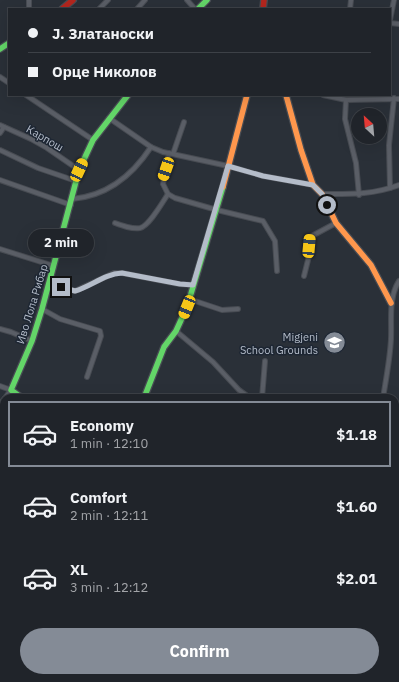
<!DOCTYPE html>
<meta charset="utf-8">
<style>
:root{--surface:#20242a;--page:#282c32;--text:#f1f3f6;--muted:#a2a4a8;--line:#3d4147;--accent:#848b96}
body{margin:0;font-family:"IBM Plex Sans",sans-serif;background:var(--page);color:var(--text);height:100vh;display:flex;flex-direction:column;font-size:15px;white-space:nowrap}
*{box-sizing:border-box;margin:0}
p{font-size:13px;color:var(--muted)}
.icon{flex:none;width:22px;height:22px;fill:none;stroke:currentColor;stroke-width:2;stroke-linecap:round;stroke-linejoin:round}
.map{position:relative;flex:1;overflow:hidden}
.drawer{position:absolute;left:0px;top:394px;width:399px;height:288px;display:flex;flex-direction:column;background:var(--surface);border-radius:12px 12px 0 0;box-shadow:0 4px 16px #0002,0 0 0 1px var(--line)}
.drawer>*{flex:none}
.top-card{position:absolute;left:8px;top:8px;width:383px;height:88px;border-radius:0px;box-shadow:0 4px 16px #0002,0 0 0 1px var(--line);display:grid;align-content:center;height:88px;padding:0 20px;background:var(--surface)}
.needle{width:26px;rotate:334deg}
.tools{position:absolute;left:351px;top:108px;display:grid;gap:8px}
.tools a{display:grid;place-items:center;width:36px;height:36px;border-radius:50%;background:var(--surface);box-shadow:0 4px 16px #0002,0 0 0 1px var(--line);font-size:20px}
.end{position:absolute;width:18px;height:18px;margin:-9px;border:5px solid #b4bcc9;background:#111;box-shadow:0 0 0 2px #111}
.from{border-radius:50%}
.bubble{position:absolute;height:28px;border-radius:14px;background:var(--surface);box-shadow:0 4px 16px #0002,0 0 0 1px var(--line);font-size:13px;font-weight:800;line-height:28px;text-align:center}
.car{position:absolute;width:12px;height:24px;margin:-12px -6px;border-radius:5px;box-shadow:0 0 3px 1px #0007;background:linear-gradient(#f5c518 24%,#345 0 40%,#f5c518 0 76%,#345 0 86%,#f5c518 0)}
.top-card b{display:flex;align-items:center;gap:14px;height:38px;font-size:15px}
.top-card b+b{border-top:1px solid var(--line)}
.top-card i{width:10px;height:10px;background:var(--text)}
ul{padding:7px 0 0;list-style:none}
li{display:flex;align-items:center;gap:12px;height:66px;margin:0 8px 6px;padding:0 12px;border:2px solid transparent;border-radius:0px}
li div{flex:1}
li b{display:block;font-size:15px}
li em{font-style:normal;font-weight:800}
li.selected{border-color:var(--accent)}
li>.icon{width:36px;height:36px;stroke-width:1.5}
.action{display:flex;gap:8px;margin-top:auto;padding:8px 20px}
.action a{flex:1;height:46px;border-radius:24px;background:var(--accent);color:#fff;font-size:16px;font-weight:800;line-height:46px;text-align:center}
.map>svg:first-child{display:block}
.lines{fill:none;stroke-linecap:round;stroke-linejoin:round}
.street-casing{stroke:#484c53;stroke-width:6}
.fast-casing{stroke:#484c53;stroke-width:8}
.slow-casing{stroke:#484c53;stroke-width:8}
.jam-casing{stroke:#484c53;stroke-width:8}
.street{stroke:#5a5e66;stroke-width:4}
.fast{stroke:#63d668;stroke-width:5.5}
.slow{stroke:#ff974d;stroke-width:5.5}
.jam{stroke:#b3261e;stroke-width:5.5}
.route{stroke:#b4bcc9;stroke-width:5}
.labels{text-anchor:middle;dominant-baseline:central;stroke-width:3;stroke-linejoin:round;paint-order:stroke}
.street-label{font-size:11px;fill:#b4bcc9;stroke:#1d2633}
.poi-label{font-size:11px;fill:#b4bcc9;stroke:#1d2633;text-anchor:end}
</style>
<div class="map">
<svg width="399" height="682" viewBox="0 0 399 682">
<rect width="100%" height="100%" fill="#2a3038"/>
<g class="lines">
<defs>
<g id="street">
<polyline points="187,0 195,9"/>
<polyline points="29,9 29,0"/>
<polyline points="99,9 108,0"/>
<polyline points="137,9 145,0"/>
<polyline points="350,9 351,0"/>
<polyline points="390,20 394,0"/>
<polyline points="390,23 399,24"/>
<polyline points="0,77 9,83"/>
<polyline points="26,95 93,140"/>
<polyline points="323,95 346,100 399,99"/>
<polyline points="346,100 345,119 356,163 359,195"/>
<polyline points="109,118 151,147 163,152 228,166 263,176 313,185"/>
<polyline points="0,125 31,139 47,148 79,170"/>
<polyline points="0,133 4,127"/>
<polyline points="0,150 38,168 76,181"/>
<polyline points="169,153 163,184 168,194 175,198 217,210 263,221 275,241 277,271"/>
<polyline points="173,154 184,122"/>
<polyline points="0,180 71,205"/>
<polyline points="390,188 389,145 394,98"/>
<path d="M322,194C350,194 372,195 399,185"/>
<path d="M72,199C107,196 132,176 151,147"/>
<path d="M115,223C123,226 131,229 140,228C149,226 162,203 168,194"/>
<polyline points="0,249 54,266"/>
<polyline points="304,276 309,256 310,237 336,223"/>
<polyline points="50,284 75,291 114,273 122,273 179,284 193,285"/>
<polyline points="189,299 222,310 238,309"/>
<polyline points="42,309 60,319 100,331 101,336 87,377"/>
<polyline points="0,329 11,332 32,341"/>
<polyline points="176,331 213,362 239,390 250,398"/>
<polyline points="0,386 11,390 5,398"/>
<polyline points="262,398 265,361"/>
<path d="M383,398C386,379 390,359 391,339C392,320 388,298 399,281"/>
<polyline points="0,404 4,399"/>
<polyline points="395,433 399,431"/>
<polyline points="397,472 399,472"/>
<polyline points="395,512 399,511"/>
<polyline points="0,568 4,565"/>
<polyline points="395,572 398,593 395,597"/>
<polyline points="0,623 4,624"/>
<polyline points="395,649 399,648"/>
<polyline points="313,678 313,682"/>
</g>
<g id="fast">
<polyline points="198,9 207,0"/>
<polyline points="0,49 9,43"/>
<polyline points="22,398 11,390 32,341 42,309 79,170 93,140 128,95"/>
<polyline points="144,398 164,347 176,331 187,307 223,187"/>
<polyline points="395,562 399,561"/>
<polyline points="190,678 190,682"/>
<polyline points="196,678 199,682"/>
</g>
<g id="slow">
<polyline points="286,95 301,150 313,185 322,194 336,223 371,265 391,303"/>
<polyline points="223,187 247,95"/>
<polyline points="160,678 160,682"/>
</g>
<g id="jam">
<polyline points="62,9 73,0"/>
<polyline points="263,9 264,0"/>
</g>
</defs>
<!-- street casing -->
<use href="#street" class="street-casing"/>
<!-- fast casing -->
<use href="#fast" class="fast-casing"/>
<!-- slow casing -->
<use href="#slow" class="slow-casing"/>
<!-- jam casing -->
<use href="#jam" class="jam-casing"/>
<!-- street -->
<use href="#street" class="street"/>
<!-- fast -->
<use href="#fast" class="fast"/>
<!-- slow -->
<use href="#slow" class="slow"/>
<!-- jam -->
<use href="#jam" class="jam"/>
</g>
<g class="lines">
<!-- route -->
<path class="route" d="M61,287L75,291C92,286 104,274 122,273L180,284L193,285L228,166L263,176L313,185L322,194L327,205"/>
</g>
<!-- icons -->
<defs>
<symbol id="school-disc" viewBox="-11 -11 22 22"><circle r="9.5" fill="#848b96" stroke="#1d2633"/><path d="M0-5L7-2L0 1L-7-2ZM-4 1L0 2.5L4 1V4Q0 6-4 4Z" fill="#fff"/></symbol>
</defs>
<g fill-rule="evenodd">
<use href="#school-disc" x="322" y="330" width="25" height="25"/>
</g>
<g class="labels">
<!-- street labels -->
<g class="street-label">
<text transform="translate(45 138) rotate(30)">Карпош</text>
<text transform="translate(32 304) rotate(-73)">Иво Лола Рибар</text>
</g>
<!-- poi labels -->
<g class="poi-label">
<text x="318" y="337">Migjeni<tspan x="318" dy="13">School Grounds</tspan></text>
</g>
</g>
</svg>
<div class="tools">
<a><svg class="needle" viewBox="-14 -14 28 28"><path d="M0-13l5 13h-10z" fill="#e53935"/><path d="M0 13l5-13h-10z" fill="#a2a4a8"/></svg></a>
</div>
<i class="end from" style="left:327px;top:205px"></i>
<i class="end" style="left:61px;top:287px"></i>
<div class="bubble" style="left:28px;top:229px;width:66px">2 min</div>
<i class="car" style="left:166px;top:169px;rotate:199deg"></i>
<i class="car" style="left:79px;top:170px;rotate:25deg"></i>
<i class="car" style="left:309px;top:246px;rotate:5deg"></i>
<i class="car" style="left:187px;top:307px;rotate:202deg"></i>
<div class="top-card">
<b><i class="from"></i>Ј. Златаноски</b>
<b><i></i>Орце Николов</b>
</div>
<section class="drawer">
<ul>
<li class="selected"><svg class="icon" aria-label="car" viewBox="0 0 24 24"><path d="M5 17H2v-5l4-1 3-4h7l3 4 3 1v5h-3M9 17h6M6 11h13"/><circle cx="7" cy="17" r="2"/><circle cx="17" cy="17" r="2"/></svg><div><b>Economy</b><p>1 min · 12:10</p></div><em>$1.18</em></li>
<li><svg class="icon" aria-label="car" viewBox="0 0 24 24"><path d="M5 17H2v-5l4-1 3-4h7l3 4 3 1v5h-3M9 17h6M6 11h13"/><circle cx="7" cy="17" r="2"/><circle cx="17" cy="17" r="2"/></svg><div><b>Comfort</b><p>2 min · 12:11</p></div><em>$1.60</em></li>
<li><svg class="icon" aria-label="car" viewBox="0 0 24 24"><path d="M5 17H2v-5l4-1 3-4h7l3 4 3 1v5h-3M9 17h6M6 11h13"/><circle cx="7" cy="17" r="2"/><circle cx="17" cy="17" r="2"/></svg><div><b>XL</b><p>3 min · 12:12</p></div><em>$2.01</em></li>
</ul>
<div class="action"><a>Confirm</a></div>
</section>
</div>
